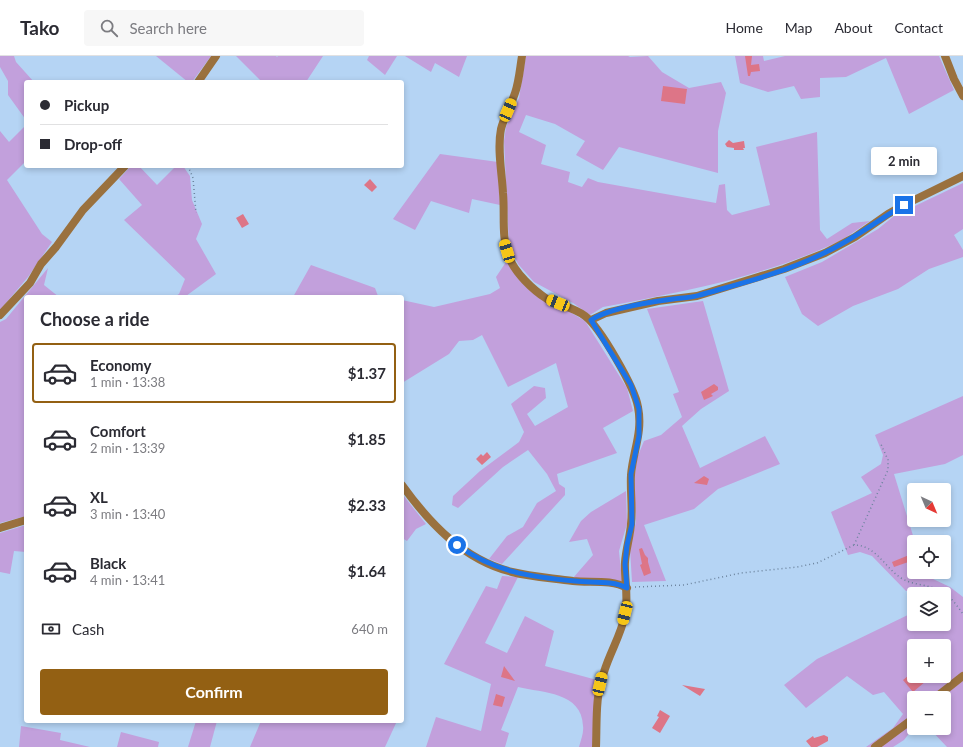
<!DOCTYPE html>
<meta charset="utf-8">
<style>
:root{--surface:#fff;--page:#f7f7f7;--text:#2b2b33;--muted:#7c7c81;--line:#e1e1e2;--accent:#936013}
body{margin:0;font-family:Lato,sans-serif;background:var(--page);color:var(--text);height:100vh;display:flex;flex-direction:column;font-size:15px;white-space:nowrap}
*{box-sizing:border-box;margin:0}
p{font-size:13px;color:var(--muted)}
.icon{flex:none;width:22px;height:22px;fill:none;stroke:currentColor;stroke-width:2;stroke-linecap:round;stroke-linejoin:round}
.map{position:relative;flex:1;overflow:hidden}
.drawer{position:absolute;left:24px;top:239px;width:380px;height:428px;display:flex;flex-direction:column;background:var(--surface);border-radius:4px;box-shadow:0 2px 6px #0003}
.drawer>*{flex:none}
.hud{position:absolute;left:24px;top:24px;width:380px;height:88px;border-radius:4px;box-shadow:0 2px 6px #0003;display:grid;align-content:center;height:88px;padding:0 16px;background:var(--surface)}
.needle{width:26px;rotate:136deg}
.buttons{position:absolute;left:907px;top:427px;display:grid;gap:8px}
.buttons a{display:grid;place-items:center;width:44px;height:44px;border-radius:4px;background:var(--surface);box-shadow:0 2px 6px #0003;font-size:20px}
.end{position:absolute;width:18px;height:18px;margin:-9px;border:5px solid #1a73e8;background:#fff;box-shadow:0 0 0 2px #fff}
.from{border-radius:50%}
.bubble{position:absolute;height:28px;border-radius:4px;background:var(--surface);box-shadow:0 2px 6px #0003;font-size:13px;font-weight:700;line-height:28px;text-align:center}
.car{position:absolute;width:12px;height:24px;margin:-12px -6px;border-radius:5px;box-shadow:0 0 3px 1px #0007;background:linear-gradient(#f5c518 24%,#345 0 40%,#f5c518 0 76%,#345 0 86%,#f5c518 0)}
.hud b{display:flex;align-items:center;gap:14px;height:38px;font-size:15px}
.hud b+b{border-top:1px solid var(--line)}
.hud i{width:10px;height:10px;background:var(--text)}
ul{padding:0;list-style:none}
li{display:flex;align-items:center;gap:12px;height:60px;margin:0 8px 6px;padding:0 8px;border:2px solid transparent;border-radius:4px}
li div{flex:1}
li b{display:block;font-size:15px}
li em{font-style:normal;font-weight:700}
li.on{border-color:var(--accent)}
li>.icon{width:36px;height:36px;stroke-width:1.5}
h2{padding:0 16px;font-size:18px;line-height:48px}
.pay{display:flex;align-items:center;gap:10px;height:44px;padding:0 16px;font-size:15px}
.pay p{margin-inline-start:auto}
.primary-button{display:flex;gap:8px;margin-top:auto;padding:8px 16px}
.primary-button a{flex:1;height:46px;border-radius:4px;background:var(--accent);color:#fff;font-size:16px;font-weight:700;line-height:46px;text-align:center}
header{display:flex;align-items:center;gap:24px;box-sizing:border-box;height:56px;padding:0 20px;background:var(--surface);border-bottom:1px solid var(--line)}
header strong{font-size:19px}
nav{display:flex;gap:22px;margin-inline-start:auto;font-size:14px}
.search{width:280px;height:36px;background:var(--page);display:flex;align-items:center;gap:10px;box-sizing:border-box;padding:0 14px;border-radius:4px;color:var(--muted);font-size:15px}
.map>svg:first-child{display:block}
.green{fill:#c2a0dc;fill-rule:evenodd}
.building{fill:#dd7587}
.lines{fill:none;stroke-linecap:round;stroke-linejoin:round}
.path{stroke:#6c849e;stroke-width:1.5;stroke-dasharray:1 3;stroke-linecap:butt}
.minor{stroke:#9a713e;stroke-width:8}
.route{stroke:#1a73e8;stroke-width:5}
</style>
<header>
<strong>Tako</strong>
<div class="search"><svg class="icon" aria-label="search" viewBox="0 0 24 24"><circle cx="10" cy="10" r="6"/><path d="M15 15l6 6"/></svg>Search here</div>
<nav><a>Home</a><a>Map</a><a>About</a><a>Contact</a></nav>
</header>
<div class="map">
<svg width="963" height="691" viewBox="0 0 963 691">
<rect width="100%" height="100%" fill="#b5d4f4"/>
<!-- green -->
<g class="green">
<polygon points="0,0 14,0 16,6 34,26 26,26 26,64 8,39 8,25 0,11"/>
<polygon points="156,0 211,0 192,26 188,26"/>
<polygon points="236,0 276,0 277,1 278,0 323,0 306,26 262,26"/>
<polygon points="369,0 397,0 385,19 367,4"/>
<polygon points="405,0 467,0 459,21 435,7 431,16"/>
<path d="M526,0H628L630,1L648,0L662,16L689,32L721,26L726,37L718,75V117L619,91L603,114L576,99L585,85L555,68L526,59L519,76L546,89L541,108L570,116L568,126L582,131L588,122L598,126L716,147L719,129L725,128L727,154L732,159L770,149L756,91L817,76L820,174L827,183L852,167L870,165C858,173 845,183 831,189C758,222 681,236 603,251L590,259L573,247L534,226L518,208L509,189L504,85L506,71L519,42Z"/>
<polygon points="735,0 763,0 764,5 785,0 939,0 954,34 909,58 886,2 846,21 820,22 820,41 801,43 794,30 768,36 740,27"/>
<polygon points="26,69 26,105 7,124 42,178 52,186 28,221 0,254 0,75 9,86"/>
<polygon points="440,98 498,106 500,149 472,143 469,157 431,145 415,174 393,163"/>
<polygon points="131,110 139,110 157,129 176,110 183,110 190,120 192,144 202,168 196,183 216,218 186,240 189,241 174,241 179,238 185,223 124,164 142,149 119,123"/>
<polygon points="963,127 963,173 954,179 963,194 963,201 929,213 898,233 853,250 818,270 802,258 785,221 822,206 878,173 894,160"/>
<polygon points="506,206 525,229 585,265 627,332 633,355 603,372 617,397 557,418 559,428 565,432 565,439 502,508 489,503 507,480 523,471 537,447 556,435 547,418 528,394 503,411 458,452 452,449 453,440 480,415 519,386 524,376 511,348 534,330 545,332 546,342 527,358 535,370 568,351 556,307 508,331 482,279 473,284 459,285 449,298 402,327 402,244 434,251 490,238 500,232 496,221"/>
<polygon points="311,209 375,232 378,240 385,241 293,241"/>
<polygon points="48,212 44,229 59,241 26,241 26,460 0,467 0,266 6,263"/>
<polygon points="703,245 729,335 701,353 682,370 700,412 765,380 780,408 718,433 694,453 644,469 666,525 632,526 630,493 636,465 634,427 637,402 644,385 661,379 682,361 673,338 679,336 647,253"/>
<path d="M963,340V399L945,408L894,418L915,486L914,516H925L931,522L950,531L963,541V691H947L929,672H944V642H914V671L904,684L893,691H866L893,672L903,658L884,636L873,639L847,620L806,652L784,629L817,603L914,556V568H944V538H933L919,533L906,535L872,500L860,496L848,499L831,456L872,437L861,421L881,408L883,399L875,379ZM914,590H944V620H914Z"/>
<polygon points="626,435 627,468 619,495 622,525 573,522 593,499 587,483 569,486 581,465 591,456"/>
<polygon points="403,439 426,468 416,473 407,485 402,482"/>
<polygon points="26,469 26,496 14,495 10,518 0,516 0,477"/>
<path d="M502,520L518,521L485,587L507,597L525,560L554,575L545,610L597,624L593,691H579C581,684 584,676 583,670C582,636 543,637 518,631L501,674L509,677L505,691H426L436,661L481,675L491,628L444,608L486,530L497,533Z"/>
<polygon points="196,665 217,665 210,691 188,691"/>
<polygon points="261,665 397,665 385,691 250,691"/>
<polygon points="21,670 61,677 60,684 90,691 19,691"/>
<polygon points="121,676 159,686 158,691 117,691"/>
</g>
<!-- building -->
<g class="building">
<polygon points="745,0 752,0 751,9 759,8 760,15 751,16 750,20 748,20"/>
<polygon points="663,30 687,33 685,48 661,45"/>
<polygon points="729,84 733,87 744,85 745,92 743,92 744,94 734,94 734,92 727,91 725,88"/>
<polygon points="370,123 377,131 372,136 364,129"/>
<polygon points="243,158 249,168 242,172 236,162"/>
<polygon points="714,328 718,331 718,334 711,338 713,340 704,344 701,336"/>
<polygon points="487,396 491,401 482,409 476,403 481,398 483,400"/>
<polygon points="704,420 709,423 707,429 694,427"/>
<polygon points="642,492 645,499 648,502 648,506 651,517 644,520 640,509 642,508 639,493"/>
<polygon points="914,497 914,504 894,511 892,506"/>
<polygon points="504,610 515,625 501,621"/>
<polygon points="914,615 914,620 932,620 913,636 903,624"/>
<polygon points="682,629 705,633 700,640"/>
<polygon points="496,638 505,641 502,651 493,649"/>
<polygon points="660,654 670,660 660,677 652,672 659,661 657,660"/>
<polygon points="824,679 828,681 828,685 817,691 811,691 806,685 813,680 814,682"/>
</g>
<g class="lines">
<!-- path -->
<g class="path">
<polyline points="188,110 193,122 196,157"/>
<polyline points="854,489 888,414 888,404 880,386"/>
<path d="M635,531L684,529L741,517L797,511L817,507L854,489C876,489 885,512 901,522C912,529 925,528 936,533C948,537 956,548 963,558"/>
</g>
<!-- minor -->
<g class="minor">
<path d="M522,0C520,12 519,26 515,37C511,49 504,61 501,73C497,93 502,117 503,137C505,159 501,181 509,201C515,217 533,234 547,243C560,249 574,252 585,260C600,271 635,332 638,351C643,376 633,395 631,419C630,435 633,452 631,468C630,481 626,493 625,506C624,523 629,541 625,559C621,579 610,596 604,616C595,639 597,666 596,691"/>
<polyline points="945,0 954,23 963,40"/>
<polyline points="198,26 216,0"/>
<polyline points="0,259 30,227 41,208 56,191 83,154 125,110"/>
<polyline points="591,264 606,257 658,245 697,240 784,213 825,197 855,181 888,158 904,149 963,120"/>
<path d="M402,429C430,468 464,504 512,516C532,521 553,522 573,525C590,527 611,523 627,532"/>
<polyline points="0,472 26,464"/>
<polyline points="935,642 963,620"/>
<polyline points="875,691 914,662"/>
</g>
</g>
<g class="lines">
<!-- route -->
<path class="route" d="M457,489C495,516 530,521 575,525C592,527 612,524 627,532L625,508L627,489L632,468L631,418L639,380V353L631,329L591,264C609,252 650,246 673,243C681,242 691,242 700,239C742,227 787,216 826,196C854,183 878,164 904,149"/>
</g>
</svg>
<div class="buttons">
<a><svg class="needle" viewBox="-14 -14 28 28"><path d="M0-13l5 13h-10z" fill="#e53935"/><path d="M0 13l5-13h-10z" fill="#7c7c81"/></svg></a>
<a><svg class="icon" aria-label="locate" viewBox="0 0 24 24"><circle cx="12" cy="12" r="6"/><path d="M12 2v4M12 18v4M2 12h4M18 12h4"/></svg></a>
<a><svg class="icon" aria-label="layers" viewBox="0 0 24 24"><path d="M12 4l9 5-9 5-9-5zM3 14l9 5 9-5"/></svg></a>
<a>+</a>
<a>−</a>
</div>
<i class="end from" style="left:457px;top:489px"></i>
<i class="end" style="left:904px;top:149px"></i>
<div class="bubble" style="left:871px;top:91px;width:66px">2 min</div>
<i class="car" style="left:508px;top:54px;rotate:23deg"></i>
<i class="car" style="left:507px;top:195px;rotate:343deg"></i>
<i class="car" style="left:558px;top:247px;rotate:292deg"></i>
<i class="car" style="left:625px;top:557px;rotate:194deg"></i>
<i class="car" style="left:600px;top:628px;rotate:13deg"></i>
<div class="hud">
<b><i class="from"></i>Pickup</b>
<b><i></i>Drop-off</b>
</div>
<section class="drawer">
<h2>Choose a ride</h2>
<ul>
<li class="on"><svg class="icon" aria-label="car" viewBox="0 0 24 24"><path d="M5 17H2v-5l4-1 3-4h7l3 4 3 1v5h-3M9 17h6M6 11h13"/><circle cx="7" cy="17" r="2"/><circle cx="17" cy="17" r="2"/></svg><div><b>Economy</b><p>1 min · 13:38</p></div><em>$1.37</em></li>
<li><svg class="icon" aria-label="car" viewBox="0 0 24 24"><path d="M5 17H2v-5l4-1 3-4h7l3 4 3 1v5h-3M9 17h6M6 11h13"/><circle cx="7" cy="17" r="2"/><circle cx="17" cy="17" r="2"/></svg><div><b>Comfort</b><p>2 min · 13:39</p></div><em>$1.85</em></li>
<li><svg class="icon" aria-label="car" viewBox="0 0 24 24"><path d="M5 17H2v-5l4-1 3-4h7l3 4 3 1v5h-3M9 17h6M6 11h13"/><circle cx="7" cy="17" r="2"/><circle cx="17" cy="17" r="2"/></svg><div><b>XL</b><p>3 min · 13:40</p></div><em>$2.33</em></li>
<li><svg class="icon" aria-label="car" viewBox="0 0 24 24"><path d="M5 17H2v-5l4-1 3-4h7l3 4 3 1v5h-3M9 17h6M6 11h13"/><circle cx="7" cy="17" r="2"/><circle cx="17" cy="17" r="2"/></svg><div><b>Black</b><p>4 min · 13:41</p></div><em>$1.64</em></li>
</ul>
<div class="pay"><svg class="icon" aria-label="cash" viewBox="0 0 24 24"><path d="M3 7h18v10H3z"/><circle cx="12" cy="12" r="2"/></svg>Cash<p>640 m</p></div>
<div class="primary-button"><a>Confirm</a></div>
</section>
</div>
